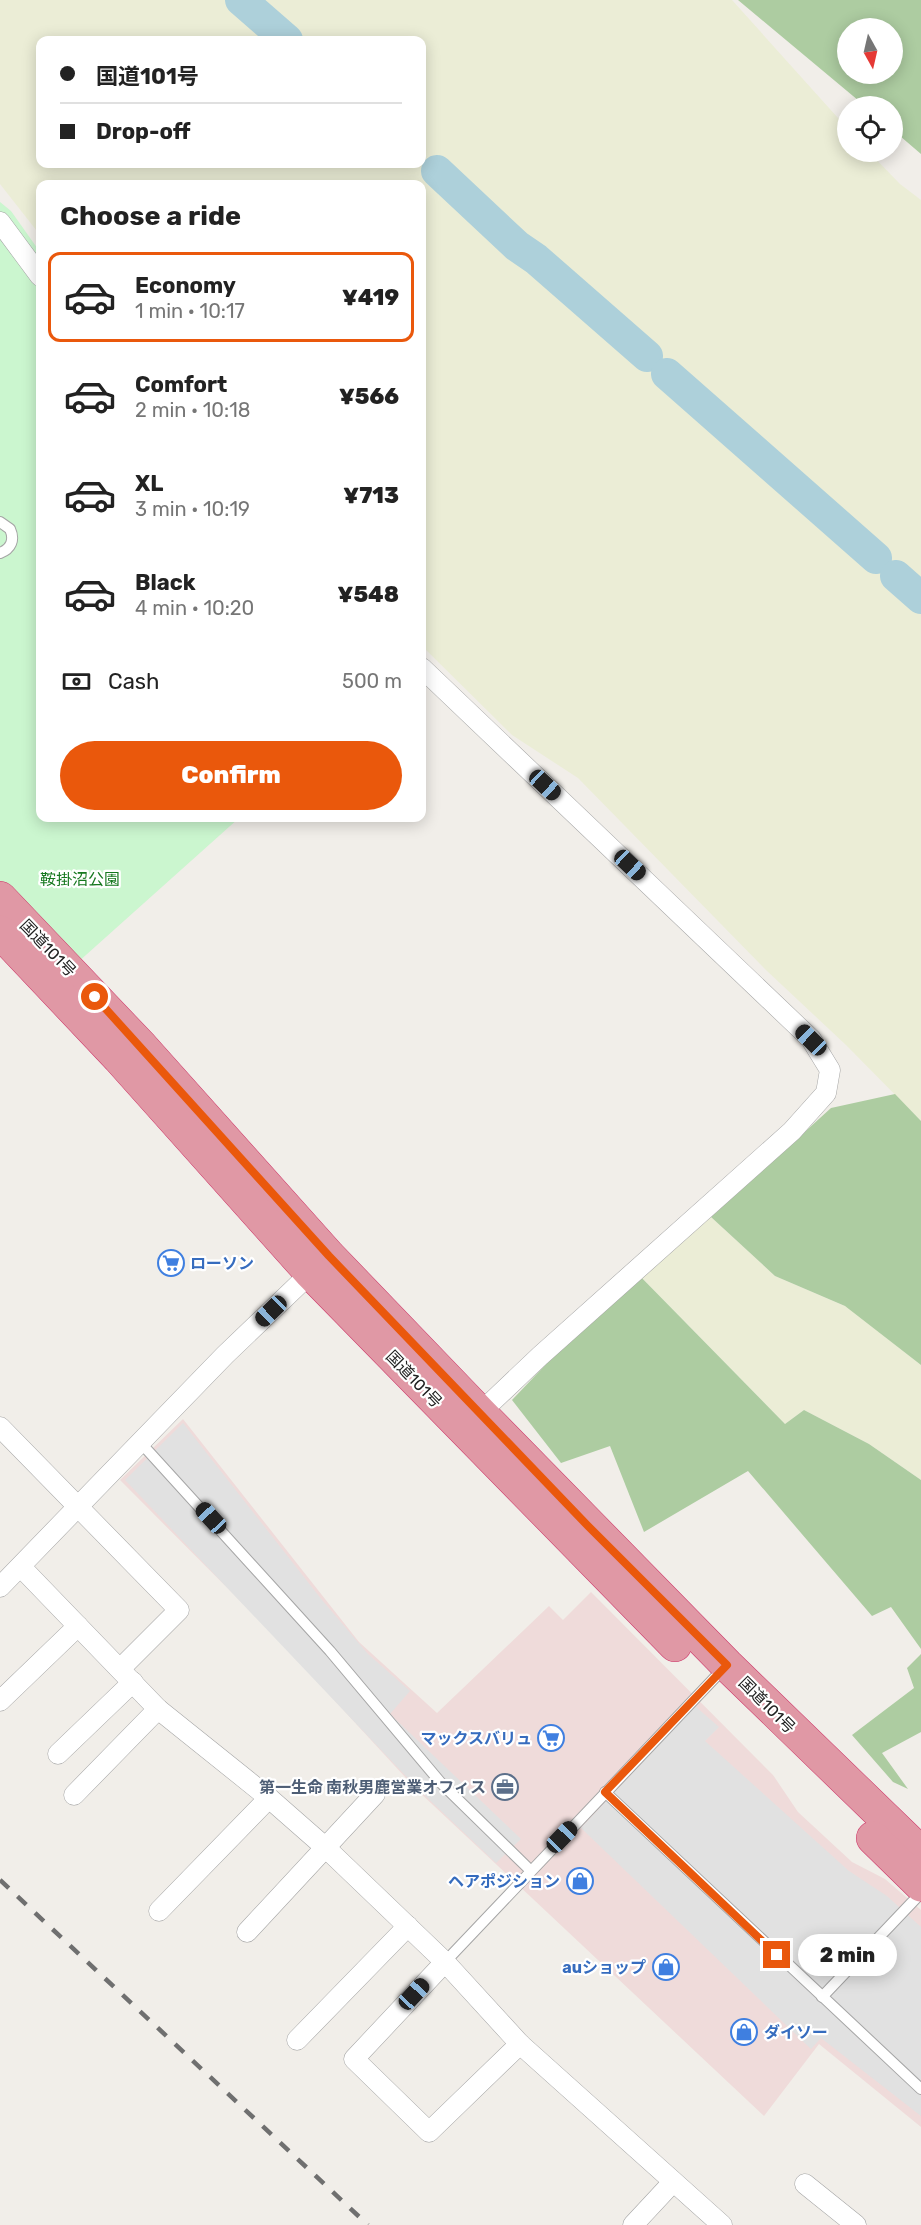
<!DOCTYPE html>
<meta charset="utf-8">
<style>
:root{--surface:#fff;--page:#f6f6f6;--text:#222;--muted:#767676;--line:#e0e0e0;--accent:#ea580c}
body{margin:0;font-family:Rubik,"Noto Sans JP",sans-serif;background:var(--page);color:var(--text);height:100vh;display:flex;flex-direction:column;font-size:22px;white-space:nowrap}
*{box-sizing:border-box;margin:0}
p{font-size:20px;color:var(--muted)}
.icon{flex:none;width:33px;height:33px;fill:none;stroke:currentColor;stroke-width:2;stroke-linecap:round;stroke-linejoin:round}
.map{position:relative;flex:1;overflow:hidden}
.drawer{position:absolute;left:36px;top:180px;width:390px;height:642px;display:flex;flex-direction:column;background:var(--surface);border-radius:12px;box-shadow:0 3px 15px #0003}
.drawer>*{flex:none}
.banner{position:absolute;left:36px;top:36px;width:390px;height:132px;border-radius:12px;box-shadow:0 3px 15px #0003;display:grid;align-content:center;height:132px;padding:0 24px;background:var(--surface)}
.needle{width:39px;rotate:172deg}
.fabs{position:absolute;left:837px;top:18px;display:grid;gap:12px}
.fabs a{display:grid;place-items:center;width:66px;height:66px;border-radius:50%;background:var(--surface);box-shadow:0 3px 15px #0003;font-size:30px}
.end{position:absolute;width:27px;height:27px;margin:-14px;border:8px solid #ea580c;background:#fff;box-shadow:0 0 0 3px #fff}
.from{border-radius:50%}
.bubble{position:absolute;height:42px;border-radius:21px;background:var(--surface);box-shadow:0 3px 15px #0003;font-size:20px;font-weight:800;line-height:42px;text-align:center}
.car{position:absolute;width:18px;height:36px;margin:-18px -9px;border-radius:8px;box-shadow:0 0 4px 2px #0007;background:linear-gradient(#222 24%,#8ab4d8 0 40%,#222 0 76%,#8ab4d8 0 86%,#222 0)}
.banner b{display:flex;align-items:center;gap:21px;height:57px;font-size:22px}
.banner b+b{border-top:2px solid var(--line)}
.banner i{width:15px;height:15px;background:var(--text)}
ul{padding:0;list-style:none}
li{display:flex;align-items:center;gap:18px;height:90px;margin:0 12px 9px;padding:0 12px;border:3px solid transparent;border-radius:12px}
li div{flex:1}
li b{display:block;font-size:22px}
li em{font-style:normal;font-weight:800}
li.on{border-color:var(--accent)}
li>.icon{width:54px;height:54px;stroke-width:1.5}
h2{padding:0 24px;font-size:27px;line-height:72px}
.pay{display:flex;align-items:center;gap:15px;height:66px;padding:0 24px;font-size:22px}
.pay p{margin-inline-start:auto}
.action{display:flex;gap:12px;margin-top:auto;padding:12px 24px}
.action a{flex:1;height:69px;border-radius:36px;background:var(--accent);color:#fff;font-size:24px;font-weight:800;line-height:69px;text-align:center}
.map>svg:first-child{display:block}
.commercial{fill:#efdbda}
.farmland{fill:#ebedd6;fill-rule:evenodd}
.forest{fill:#adcca1;fill-rule:evenodd}
.park{fill:#cbf6cf}
.parking{fill:#e1e1e1}
.lines{fill:none;stroke-linecap:round;stroke-linejoin:round}
.river{stroke:#add0da;stroke-width:32}
.lane-casing{stroke:#a5a5a5;stroke-width:12}
.street-casing{stroke:#a5a5a5;stroke-width:21}
.highway-casing{stroke:#cd386a;stroke-width:34}
.lane{stroke:#fff;stroke-width:10}
.street{stroke:#fff;stroke-width:20}
.highway{stroke:#e098a5;stroke-width:33}
.rail{stroke:#6f6f6f;stroke-width:4.5;stroke-dasharray:12 12;stroke-linecap:butt}
.route{stroke:#ea580c;stroke-width:8}
.labels{text-anchor:middle;dominant-baseline:central;stroke-width:4.5;stroke-linejoin:round;paint-order:stroke}
.park-label{font-size:16px;fill:#16781f;stroke:#fff}
.street-label{font-size:16px;fill:#212121;stroke:#fff}
.shop-label{font-size:16px;font-weight:bold;fill:#366cbe;stroke:#fff;text-anchor:end}
.service-label{font-size:16px;font-weight:bold;fill:#4e5e75;stroke:#fff;text-anchor:end}
</style>
<div class="map">
<svg width="921" height="2225" viewBox="0 0 921 2225">
<rect width="100%" height="100%" fill="#f1eee9"/>
<!-- commercial -->
<polygon class="commercial" points="183,1419 359,1642 437,1713 549,1606 563,1620 591,1592 773,1775 798,1812 852,1862 885,1879 921,1910 921,2127 819,2044 764,2116 417,1790 278,1639 120,1480"/>
<!-- farmland -->
<g class="farmland">
<path d="M0,0H732L847,128L848,152H869L900,184L921,200V1121L846,1045L767,971L578,778L512,735L422,646V184H40V235L0,184ZM40,40H422V164H40Z"/>
<polygon points="711,1217 775,1276 847,1307 921,1365 921,1480 869,1444 804,1410 785,1424 641,1277"/>
</g>
<!-- forest -->
<g class="forest">
<path d="M738,0H921V154L893,130L892,106H865ZM892,28V74H848V28Z"/>
<polygon points="895,1094 921,1121 921,1365 845,1306 775,1276 711,1217 831,1108"/>
<polygon points="635,1271 785,1424 804,1410 869,1444 921,1480 921,1649 891,1607 872,1616 748,1471 644,1532 610,1446 561,1463 512,1400"/>
<polygon points="921,1654 921,1732 882,1753 908,1789 893,1782 852,1735 914,1688 907,1668"/>
</g>
<!-- park -->
<polygon class="park" points="0,202 11,211 40,252 40,818 239,818 77,963 0,882"/>
<!-- parking -->
<g class="parking">
<polygon points="183,1423 322,1600 368,1654 410,1691 390,1714 521,1839 496,1863 419,1790 125,1480"/>
<polygon points="695,1706 719,1727 705,1741 849,1871 887,1896 921,1927 921,2116 821,2038 811,2049 581,1828"/>
</g>
<g class="lines">
<!-- river -->
<g class="river">
<polyline points="241,0 287,40"/>
<polyline points="437,171 517,246 536,259 647,356"/>
<polyline points="667,374 876,558"/>
<polyline points="896,576 921,598"/>
</g>
<defs>
<g id="lane">
<path d="M0,522L10,529C15,540 11,549 0,553"/>
<polyline points="140,1442 330,1651 441,1783 530,1870"/>
<polyline points="605,1792 921,2089"/>
<polyline points="445,1962 724,1668"/>
<polyline points="822,1997 921,1893"/>
</g>
<g id="street">
<polyline points="0,222 40,276"/>
<polyline points="422,668 811,1039 830,1070 826,1093 792,1131 540,1356 480,1413"/>
<polyline points="0,1427 179,1610 120,1669"/>
<polyline points="21,1567 158,1709 269,1798 326,1848 445,1962 520,2044 722,2225"/>
<polyline points="0,1587 225,1355 319,1265"/>
<polyline points="0,1701 78,1626"/>
<polyline points="58,1754 133,1682"/>
<polyline points="74,1795 158,1709"/>
<polyline points="159,1911 269,1798"/>
<polyline points="247,1932 375,1794"/>
<polyline points="445,1962 354,2059 429,2132 520,2044"/>
<polyline points="297,2040 408,1926"/>
<polyline points="805,2184 856,2225"/>
<polyline points="633,2225 673,2182"/>
</g>
<g id="highway">
<polyline points="0,898 142,1047 329,1256 480,1413 727,1665 921,1853"/>
<polyline points="0,932 119,1058 311,1273 675,1645"/>
<polyline points="873,1838 921,1885"/>
</g>
</defs>
<!-- lane casing -->
<use href="#lane" class="lane-casing"/>
<!-- street casing -->
<use href="#street" class="street-casing"/>
<!-- highway casing -->
<use href="#highway" class="highway-casing"/>
<!-- lane -->
<use href="#lane" class="lane"/>
<!-- street -->
<use href="#street" class="street"/>
<!-- highway -->
<use href="#highway" class="highway"/>
<!-- rail -->
<polyline class="rail" points="0,1880 368,2225"/>
</g>
<g class="lines">
<!-- route -->
<polyline class="route" points="95,997 329,1256 588,1526 727,1665 605,1792 777,1955"/>
</g>
<!-- icons -->
<defs>
<symbol id="supermarket-ring" viewBox="-11 -11 22 22"><circle r="9.5" fill="#fff" stroke="#3f7fe0" stroke-width="1.5"/><path d="M-6-5.5h2.5l.6 2H6L4.5 2H-2.5L-4.4-4H-6ZM-1.5 3.2a1.3 1.3 0 1 0 .1 0ZM3 3.2a1.3 1.3 0 1 0 .1 0Z" fill="#3f7fe0"/></symbol>
<symbol id="office-ring" viewBox="-11 -11 22 22"><circle r="9.5" fill="#fff" stroke="#5c6f8a" stroke-width="1.5"/><path d="M-6-3h4V-5.5h4V-3h4V5H-6ZM-1-4.5V-3h2v-1.5ZM-6 0V1H6V0Z" fill="#5c6f8a"/></symbol>
<symbol id="shop-ring" viewBox="-11 -11 22 22"><circle r="9.5" fill="#fff" stroke="#3f7fe0" stroke-width="1.5"/><path d="M-5-2.5h2.3a2.7 3.5 0 0 1 5.4 0H5L5.5 6h-11ZM-1.5-2.5h3a1.5 2.3 0 0 0-3 0Z" fill="#3f7fe0"/></symbol>
</defs>
<g fill-rule="evenodd">
<use href="#supermarket-ring" x="156" y="1248" width="30" height="30"/>
<use href="#supermarket-ring" x="536" y="1723" width="30" height="30"/>
<use href="#office-ring" x="490" y="1772" width="30" height="30"/>
<use href="#shop-ring" x="565" y="1866" width="30" height="30"/>
<use href="#shop-ring" x="651" y="1952" width="30" height="30"/>
<use href="#shop-ring" x="729" y="2017" width="30" height="30"/>
</g>
<g class="labels">
<!-- park labels -->
<g class="park-label">
<text x="80" y="879">鞍掛沼公園</text>
</g>
<!-- street labels -->
<g class="street-label">
<text transform="translate(48 948) rotate(46)">国道101号</text>
<text transform="translate(414 1379) rotate(46)">国道101号</text>
<text transform="translate(767 1705) rotate(45)">国道101号</text>
</g>
<!-- shop labels -->
<g class="shop-label">
<text x="190" y="1263" text-anchor="start">ローソン</text>
<text x="532" y="1738">マックスバリュ</text>
<text x="560" y="1881">ヘアポジション</text>
<text x="646" y="1967">auショップ</text>
<text x="764" y="2032" text-anchor="start">ダイソー</text>
</g>
<!-- service labels -->
<g class="service-label">
<text x="486" y="1787">第一生命 南秋男鹿営業オフィス</text>
</g>
</g>
</svg>
<div class="fabs">
<a><svg class="needle" viewBox="-14 -14 28 28"><path d="M0-13l5 13h-10z" fill="#e53935"/><path d="M0 13l5-13h-10z" fill="#767676"/></svg></a>
<a><svg class="icon" aria-label="locate" viewBox="0 0 24 24"><circle cx="12" cy="12" r="6"/><path d="M12 2v4M12 18v4M2 12h4M18 12h4"/></svg></a>
</div>
<i class="end from" style="left:95px;top:997px"></i>
<i class="end" style="left:777px;top:1955px"></i>
<div class="bubble" style="left:798px;top:1934px;width:99px">2 min</div>
<i class="car" style="left:545px;top:785px;rotate:133deg"></i>
<i class="car" style="left:630px;top:865px;rotate:133deg"></i>
<i class="car" style="left:811px;top:1040px;rotate:314deg"></i>
<i class="car" style="left:271px;top:1311px;rotate:226deg"></i>
<i class="car" style="left:211px;top:1518px;rotate:317deg"></i>
<i class="car" style="left:562px;top:1837px;rotate:44deg"></i>
<i class="car" style="left:414px;top:1994px;rotate:43deg"></i>
<div class="banner">
<b><i class="from"></i>国道101号</b>
<b><i></i>Drop-off</b>
</div>
<section class="drawer">
<h2>Choose a ride</h2>
<ul>
<li class="on"><svg class="icon" aria-label="car" viewBox="0 0 24 24"><path d="M5 17H2v-5l4-1 3-4h7l3 4 3 1v5h-3M9 17h6M6 11h13"/><circle cx="7" cy="17" r="2"/><circle cx="17" cy="17" r="2"/></svg><div><b>Economy</b><p>1 min · 10:17</p></div><em>¥419</em></li>
<li><svg class="icon" aria-label="car" viewBox="0 0 24 24"><path d="M5 17H2v-5l4-1 3-4h7l3 4 3 1v5h-3M9 17h6M6 11h13"/><circle cx="7" cy="17" r="2"/><circle cx="17" cy="17" r="2"/></svg><div><b>Comfort</b><p>2 min · 10:18</p></div><em>¥566</em></li>
<li><svg class="icon" aria-label="car" viewBox="0 0 24 24"><path d="M5 17H2v-5l4-1 3-4h7l3 4 3 1v5h-3M9 17h6M6 11h13"/><circle cx="7" cy="17" r="2"/><circle cx="17" cy="17" r="2"/></svg><div><b>XL</b><p>3 min · 10:19</p></div><em>¥713</em></li>
<li><svg class="icon" aria-label="car" viewBox="0 0 24 24"><path d="M5 17H2v-5l4-1 3-4h7l3 4 3 1v5h-3M9 17h6M6 11h13"/><circle cx="7" cy="17" r="2"/><circle cx="17" cy="17" r="2"/></svg><div><b>Black</b><p>4 min · 10:20</p></div><em>¥548</em></li>
</ul>
<div class="pay"><svg class="icon" aria-label="cash" viewBox="0 0 24 24"><path d="M3 7h18v10H3z"/><circle cx="12" cy="12" r="2"/></svg>Cash<p>500 m</p></div>
<div class="action"><a>Confirm</a></div>
</section>
</div>
